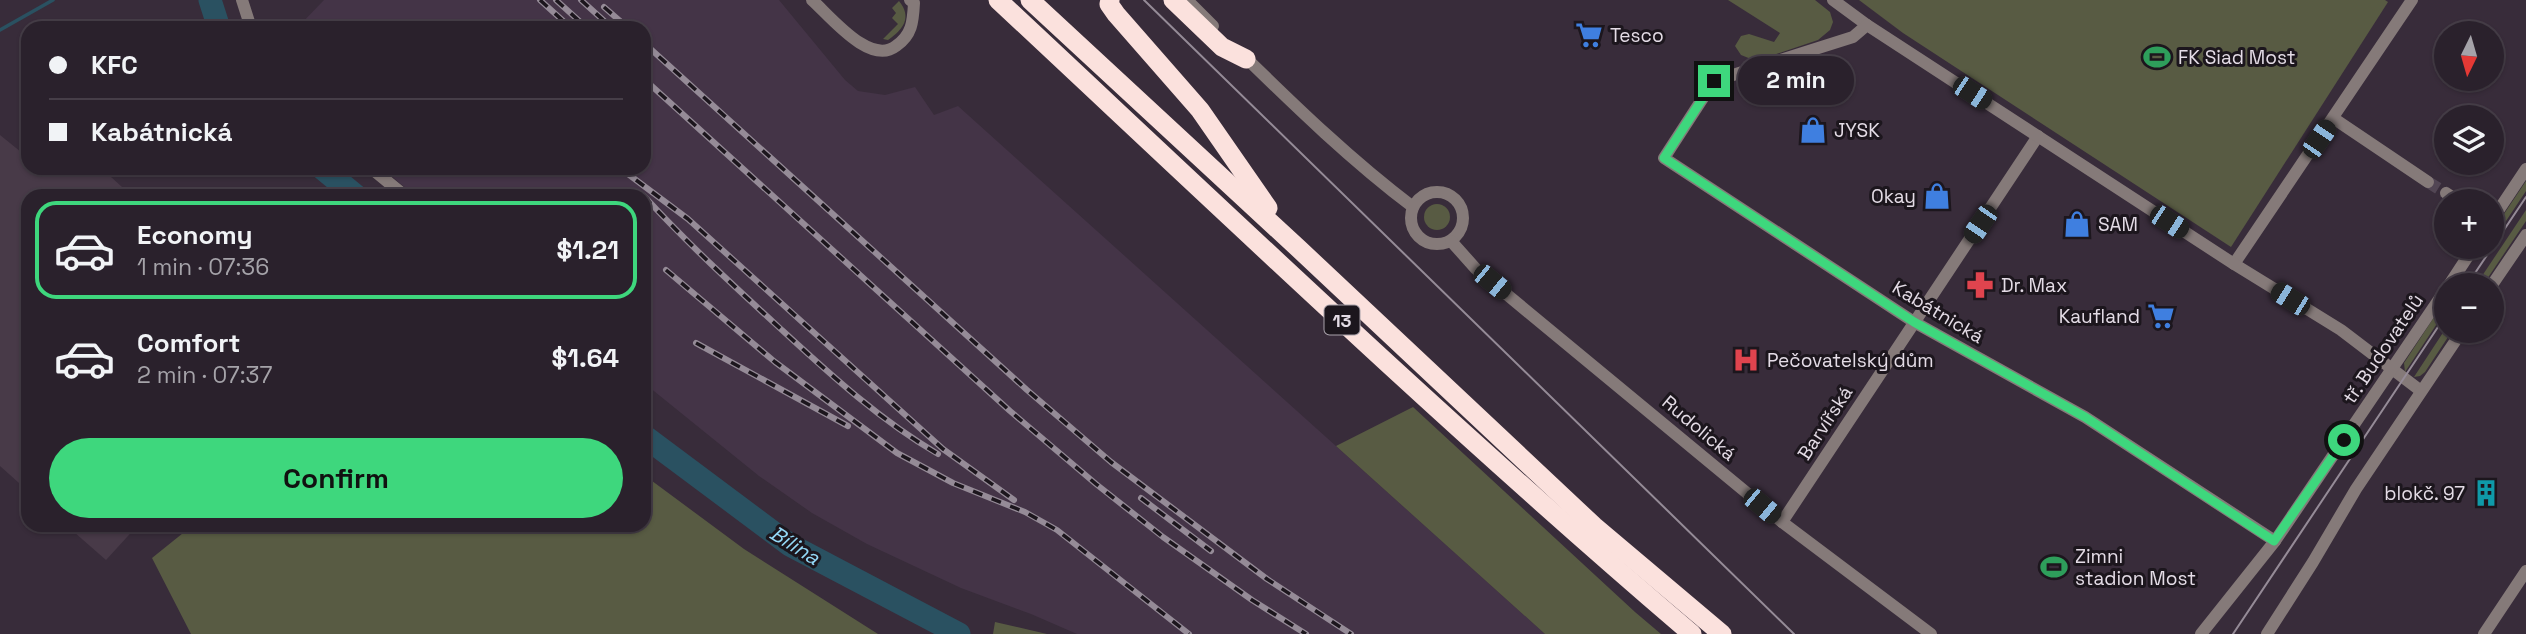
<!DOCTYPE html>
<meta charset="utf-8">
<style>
:root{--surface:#2a212c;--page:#362e38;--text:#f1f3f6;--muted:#a5a3a9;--line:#463e48;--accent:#3ed77d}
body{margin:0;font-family:"Space Grotesk",sans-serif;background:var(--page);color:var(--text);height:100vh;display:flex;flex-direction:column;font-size:26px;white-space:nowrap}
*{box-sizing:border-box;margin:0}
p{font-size:23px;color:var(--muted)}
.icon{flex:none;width:38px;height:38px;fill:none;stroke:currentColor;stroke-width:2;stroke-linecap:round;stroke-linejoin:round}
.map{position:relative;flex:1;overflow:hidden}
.sheet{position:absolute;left:21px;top:189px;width:630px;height:343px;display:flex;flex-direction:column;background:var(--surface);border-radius:21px;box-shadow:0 2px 5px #0004,0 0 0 2px var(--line)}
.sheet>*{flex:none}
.banner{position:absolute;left:21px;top:21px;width:630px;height:154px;border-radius:21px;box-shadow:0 2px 5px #0004,0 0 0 2px var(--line);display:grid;align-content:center;height:154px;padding:0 28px;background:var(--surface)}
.needle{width:46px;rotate:185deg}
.controls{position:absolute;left:2434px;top:21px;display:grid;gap:14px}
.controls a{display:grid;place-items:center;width:70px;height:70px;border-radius:50%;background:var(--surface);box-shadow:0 2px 5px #0004,0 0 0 2px var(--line);font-size:35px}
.end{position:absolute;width:32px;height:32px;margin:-16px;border:9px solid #3ed77d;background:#111;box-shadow:0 0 0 4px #111}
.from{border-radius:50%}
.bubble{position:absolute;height:49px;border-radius:24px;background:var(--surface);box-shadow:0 2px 5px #0004,0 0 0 2px var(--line);font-size:23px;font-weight:700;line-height:49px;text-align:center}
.car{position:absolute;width:21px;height:42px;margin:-21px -10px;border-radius:9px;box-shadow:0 0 5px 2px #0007;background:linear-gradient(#222 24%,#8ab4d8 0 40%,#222 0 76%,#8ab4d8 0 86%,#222 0)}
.banner b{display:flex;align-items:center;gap:24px;height:66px;font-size:26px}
.banner b+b{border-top:2px solid var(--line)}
.banner i{width:18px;height:18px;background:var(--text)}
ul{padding:12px 0 0;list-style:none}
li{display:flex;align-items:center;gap:21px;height:98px;margin:0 14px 10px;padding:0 14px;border:4px solid transparent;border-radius:21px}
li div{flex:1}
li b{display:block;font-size:26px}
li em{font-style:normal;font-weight:700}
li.selected{border-color:var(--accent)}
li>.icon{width:63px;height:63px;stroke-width:1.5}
.action{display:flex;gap:14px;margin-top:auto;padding:14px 28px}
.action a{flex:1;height:80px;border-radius:42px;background:var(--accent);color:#111;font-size:28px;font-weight:700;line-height:80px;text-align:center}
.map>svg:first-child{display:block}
.industrial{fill:#483a48}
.built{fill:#443447}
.green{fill:#585b43}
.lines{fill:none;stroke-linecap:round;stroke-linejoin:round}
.stream{stroke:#2a5161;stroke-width:3.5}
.river{stroke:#2a5161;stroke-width:23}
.minor-tunnel{stroke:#524654;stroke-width:12;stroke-dasharray:12 6;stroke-linecap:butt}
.minor{stroke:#857a79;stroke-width:12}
.highway{stroke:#fbe1dd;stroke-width:19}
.tram{stroke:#958b97;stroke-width:2}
.rail-casing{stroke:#958b97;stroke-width:6}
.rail{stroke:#1c161d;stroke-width:3.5;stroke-dasharray:10;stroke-linecap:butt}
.route{stroke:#3ed77d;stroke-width:9}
.labels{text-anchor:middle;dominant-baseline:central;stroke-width:6;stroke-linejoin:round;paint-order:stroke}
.shield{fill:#1c161d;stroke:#a8a1aa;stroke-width:2}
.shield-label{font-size:18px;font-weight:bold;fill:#e4dce6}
.poi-label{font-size:19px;fill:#e4dce6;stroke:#1c161d;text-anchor:start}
.street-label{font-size:19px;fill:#e4dce6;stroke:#1c161d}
.water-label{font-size:21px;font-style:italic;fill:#93d8f6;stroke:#1c161d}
</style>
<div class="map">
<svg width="2526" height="634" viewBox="0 0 2526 634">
<rect width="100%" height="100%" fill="#382c3a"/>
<!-- industrial -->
<g class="industrial">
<polygon points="0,135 21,152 28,146 28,168 101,168 132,196 28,196 28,491 0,466"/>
<polygon points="66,525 138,525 106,560"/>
</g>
<!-- built -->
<polygon class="built" points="324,0 779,0 845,80 858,91 885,95 915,87 934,115 958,106 1545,634 1077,634 1031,614 961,588 867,544 812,513 759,476 644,383 644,196 415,196 382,168 644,168 644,28 297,28"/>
<!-- green -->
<g class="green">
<polygon points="1728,0 1815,0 1830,12 1833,22 1830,30 1818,40 1756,61 1741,55 1735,46 1741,36 1749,34 1774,42 1780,33"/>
<polygon points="1859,0 2385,0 2388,2 2231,247 1903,33"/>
<path d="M899,1C912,17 904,29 888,40L883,39L898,24L892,18L896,13L892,8Z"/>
<polygon points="2526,181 2526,191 2492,242 2492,232"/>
<circle cx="1437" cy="217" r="13"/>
<polygon points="2526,210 2526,221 2483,285 2476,285"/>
<polygon points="2446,299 2446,310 2405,372 2404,363"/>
<polygon points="2446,328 2446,331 2452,331 2425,372 2420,376 2414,377"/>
<polygon points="1413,407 1635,612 1661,634 1545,634 1336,446"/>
<polygon points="644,475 744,549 878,634 191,634 152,558 193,525 644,525"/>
<polygon points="995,622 1047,634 993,634"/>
</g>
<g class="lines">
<!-- stream -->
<polyline class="stream" points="0,30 53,0"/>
<!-- river -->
<g class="river">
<polyline points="210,0 219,28"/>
<polyline points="322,168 356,196"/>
<polyline points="644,436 790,545 959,634"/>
</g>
<!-- minor-tunnel -->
<polyline class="minor-tunnel" points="2428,182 2446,193"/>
<!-- minor -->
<g class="minor">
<polyline points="242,0 251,28"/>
<path d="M812,0C831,17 870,66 896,46C912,35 913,22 914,3L910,0"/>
<polyline points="1187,0 1213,26"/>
<polyline points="1833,0 1867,25"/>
<path d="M1241,53C1296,107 1352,161 1413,207"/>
<polyline points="2333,118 2428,182"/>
<polyline points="371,168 405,196"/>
<circle cx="1437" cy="218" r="26"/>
<polyline points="2446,193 2458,201"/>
<polyline points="2492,220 2526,169"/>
<polyline points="1451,241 1476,269 1782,522 1931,634"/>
<polyline points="2234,264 2412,0"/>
<polyline points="2449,285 2474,247"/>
<polyline points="2492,285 2526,235"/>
<polyline points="1782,522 2038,136"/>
<polyline points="2275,541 2085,417 1914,322 1664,158 1714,81 1853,37 1867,25 2234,264 2341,330 2421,391"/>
<polyline points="2201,634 2275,541 2446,289"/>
<polyline points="2267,634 2313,562 2356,489 2462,331"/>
<polyline points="2484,634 2526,571"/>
</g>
<!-- highway -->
<g class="highway">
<path d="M998,0C1227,214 1454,431 1692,634"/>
<polyline points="1030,0 1298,248 1594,526 1722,634"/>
<polyline points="1110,0 1109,4 1116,14 1200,110 1268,208"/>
<polyline points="1173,0 1222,47 1246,59"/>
</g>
<!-- tram -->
<g class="tram">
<polyline points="1144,0 1794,634"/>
<polyline points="2467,285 2526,197"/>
<polyline points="2233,634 2446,315"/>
</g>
<defs>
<g id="rail">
<polyline points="540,0 571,28"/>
<polyline points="556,0 587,28"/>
<polyline points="581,0 612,28"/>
<polyline points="604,7 628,28"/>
<polyline points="644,43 1027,390 1111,462 1267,579 1351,634"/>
<polyline points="644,79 1010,411 1096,484 1163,537 1252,600 1306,634"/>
<polyline points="620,168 688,219 943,449 1014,500"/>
<path d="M644,196C688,244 735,287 783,331C832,376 880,420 938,454"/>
<polyline points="666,270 775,362 897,453 953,483 1025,512 1057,530 1189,634"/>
<polyline points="696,343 848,426"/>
<polyline points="1141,498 1211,551"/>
</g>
</defs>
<!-- rail casing -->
<use href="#rail" class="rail-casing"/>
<!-- rail -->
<use href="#rail" class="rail"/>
</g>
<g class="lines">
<!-- route -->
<polyline class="route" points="1714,81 1664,158 1914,322 2085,417 2274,541 2344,440"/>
</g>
<!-- icons -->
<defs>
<symbol id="supermarket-bare" viewBox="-9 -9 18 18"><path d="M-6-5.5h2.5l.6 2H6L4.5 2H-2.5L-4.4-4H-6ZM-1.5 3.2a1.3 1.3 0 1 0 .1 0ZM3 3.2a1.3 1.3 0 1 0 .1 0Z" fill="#3f7fe0" stroke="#1c161d" stroke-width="2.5" paint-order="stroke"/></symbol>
<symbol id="stadium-bare" viewBox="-9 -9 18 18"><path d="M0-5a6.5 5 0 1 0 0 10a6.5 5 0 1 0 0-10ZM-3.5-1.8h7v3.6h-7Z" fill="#2e9e5b" stroke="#1c161d" stroke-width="2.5" paint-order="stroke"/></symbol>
<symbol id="shop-bare" viewBox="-9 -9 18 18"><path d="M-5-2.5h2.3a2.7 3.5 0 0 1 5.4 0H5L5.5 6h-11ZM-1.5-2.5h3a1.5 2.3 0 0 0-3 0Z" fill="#3f7fe0" stroke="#1c161d" stroke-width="2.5" paint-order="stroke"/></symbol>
<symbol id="pharmacy-bare" viewBox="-9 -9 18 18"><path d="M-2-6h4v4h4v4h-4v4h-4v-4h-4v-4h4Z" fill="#e0444e" stroke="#1c161d" stroke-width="2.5" paint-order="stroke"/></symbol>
<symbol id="hospital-bare" viewBox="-9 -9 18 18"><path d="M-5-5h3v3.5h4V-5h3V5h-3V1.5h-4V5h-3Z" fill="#e0444e" stroke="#1c161d" stroke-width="2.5" paint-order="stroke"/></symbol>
<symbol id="building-bare" viewBox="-9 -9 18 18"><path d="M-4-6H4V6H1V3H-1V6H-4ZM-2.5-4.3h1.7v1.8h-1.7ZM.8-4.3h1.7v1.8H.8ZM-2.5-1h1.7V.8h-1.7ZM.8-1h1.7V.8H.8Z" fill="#0f9aa8" stroke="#1c161d" stroke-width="2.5" paint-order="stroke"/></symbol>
</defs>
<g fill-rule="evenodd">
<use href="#supermarket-bare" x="1570" y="16" width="38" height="38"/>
<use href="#stadium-bare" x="2138" y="38" width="38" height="38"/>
<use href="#shop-bare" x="1794" y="111" width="38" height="38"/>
<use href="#shop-bare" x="1918" y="177" width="38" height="38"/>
<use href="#shop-bare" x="2058" y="205" width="38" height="38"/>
<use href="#pharmacy-bare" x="1961" y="266" width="38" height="38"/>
<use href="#supermarket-bare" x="2142" y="297" width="38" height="38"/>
<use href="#hospital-bare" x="1727" y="341" width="38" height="38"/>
<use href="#building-bare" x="2467" y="474" width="38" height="38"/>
<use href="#stadium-bare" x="2035" y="548" width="38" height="38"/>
</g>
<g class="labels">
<!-- shield labels -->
<rect class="shield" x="1324.5" y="305.5" width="35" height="29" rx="5"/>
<g class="shield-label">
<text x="1342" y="320">13</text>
</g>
<!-- poi labels -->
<g class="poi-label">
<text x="1610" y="35">Tesco</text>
<text x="2178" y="57">FK Siad Most</text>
<text x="1834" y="130">JYSK</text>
<text x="1916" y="196" text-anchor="end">Okay</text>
<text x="2098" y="224">SAM</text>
<text x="2001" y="285">Dr. Max</text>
<text x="2140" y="316" text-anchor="end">Kaufland</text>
<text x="1767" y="360">Pečovatelský dům</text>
<text x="2465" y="493" text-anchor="end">blokč. 97</text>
<text x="2075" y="556">Zimni<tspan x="2075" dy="22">stadion Most</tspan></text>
</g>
<!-- street labels -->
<g class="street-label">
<text transform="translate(1938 312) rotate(31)">Kabátnická</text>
<text transform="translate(2383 349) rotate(-56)">tř. Budovatelů</text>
<text transform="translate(1825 423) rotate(-57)">Barvířská</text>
<text transform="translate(1699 428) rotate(40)">Rudolická</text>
</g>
<!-- water labels -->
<g class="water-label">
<text transform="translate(795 545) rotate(32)">Bílina</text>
</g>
</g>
</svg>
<div class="controls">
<a><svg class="needle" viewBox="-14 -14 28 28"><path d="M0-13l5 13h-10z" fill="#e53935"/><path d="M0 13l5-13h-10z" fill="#a5a3a9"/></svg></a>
<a><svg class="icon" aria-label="layers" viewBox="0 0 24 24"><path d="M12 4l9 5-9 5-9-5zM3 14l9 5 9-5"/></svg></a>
<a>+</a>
<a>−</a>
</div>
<i class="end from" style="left:2344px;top:440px"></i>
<i class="end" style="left:1714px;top:81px"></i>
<div class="bubble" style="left:1738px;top:56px;width:116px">2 min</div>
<i class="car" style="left:1972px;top:93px;rotate:123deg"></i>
<i class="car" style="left:2319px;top:139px;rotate:34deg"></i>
<i class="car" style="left:2169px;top:222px;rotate:123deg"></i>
<i class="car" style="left:1980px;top:224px;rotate:214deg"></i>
<i class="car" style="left:1492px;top:282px;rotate:129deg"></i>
<i class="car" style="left:2290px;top:299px;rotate:302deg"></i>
<i class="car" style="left:1762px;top:506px;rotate:130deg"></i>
<div class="banner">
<b><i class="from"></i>KFC</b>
<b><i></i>Kabátnická</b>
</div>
<section class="sheet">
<ul>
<li class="selected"><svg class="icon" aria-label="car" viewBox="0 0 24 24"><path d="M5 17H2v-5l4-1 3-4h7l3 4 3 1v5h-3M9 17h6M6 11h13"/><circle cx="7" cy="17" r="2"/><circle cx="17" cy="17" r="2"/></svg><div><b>Economy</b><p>1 min · 07:36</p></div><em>$1.21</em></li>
<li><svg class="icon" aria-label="car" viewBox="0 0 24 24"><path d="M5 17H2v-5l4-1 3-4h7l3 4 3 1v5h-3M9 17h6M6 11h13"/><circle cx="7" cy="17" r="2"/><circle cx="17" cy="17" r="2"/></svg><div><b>Comfort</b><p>2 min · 07:37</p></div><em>$1.64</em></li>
</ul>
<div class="action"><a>Confirm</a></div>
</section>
</div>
